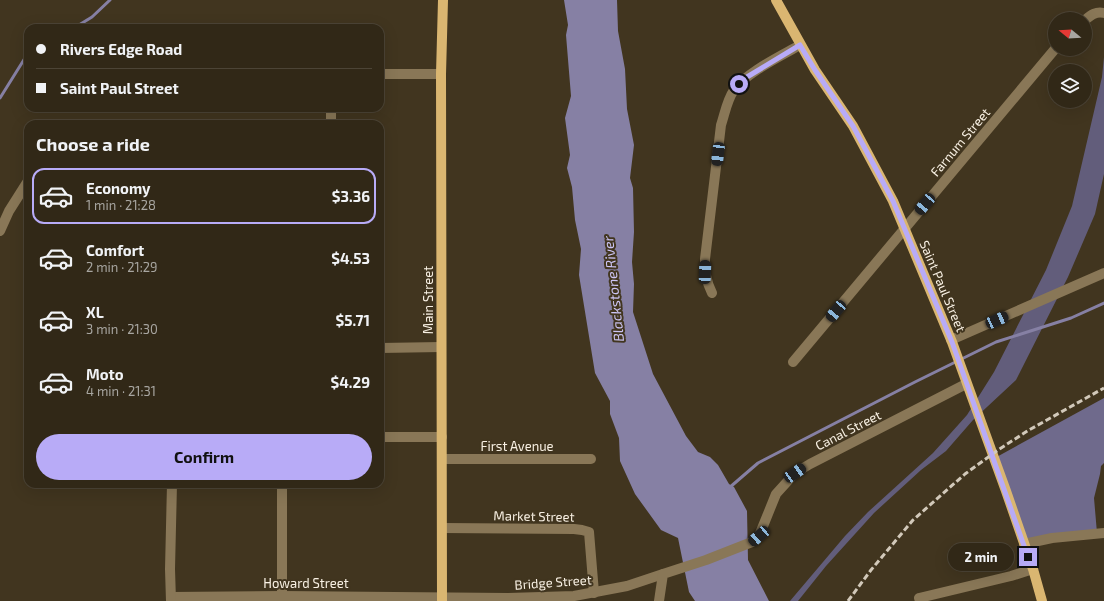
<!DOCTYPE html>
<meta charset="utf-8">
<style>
:root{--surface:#312817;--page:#393020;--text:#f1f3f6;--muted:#a8a6a1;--line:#4c4436;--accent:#b8abf7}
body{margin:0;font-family:"Exo 2",sans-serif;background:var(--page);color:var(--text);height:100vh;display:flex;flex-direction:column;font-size:15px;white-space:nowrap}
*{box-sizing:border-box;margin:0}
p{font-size:13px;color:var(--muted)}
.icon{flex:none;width:22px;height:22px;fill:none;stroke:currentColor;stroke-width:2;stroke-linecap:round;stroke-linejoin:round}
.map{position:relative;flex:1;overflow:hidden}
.drawer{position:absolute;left:24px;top:120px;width:360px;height:368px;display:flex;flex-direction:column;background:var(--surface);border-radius:12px;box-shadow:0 4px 16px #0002,0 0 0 1px var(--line)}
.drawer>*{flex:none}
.guide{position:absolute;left:24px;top:24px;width:360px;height:88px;border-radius:12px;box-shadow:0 4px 16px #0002,0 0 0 1px var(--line);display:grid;align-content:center;height:88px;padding:0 12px;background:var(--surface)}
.needle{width:26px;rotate:288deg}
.tools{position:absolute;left:1048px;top:12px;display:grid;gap:8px}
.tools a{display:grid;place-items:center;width:44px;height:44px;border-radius:50%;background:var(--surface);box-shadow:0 4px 16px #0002,0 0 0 1px var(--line);font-size:20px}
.end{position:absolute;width:18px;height:18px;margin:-9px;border:5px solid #b8abf7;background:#111;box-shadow:0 0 0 2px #111}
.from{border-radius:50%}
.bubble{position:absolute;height:28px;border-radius:14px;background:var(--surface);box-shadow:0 4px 16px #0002,0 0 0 1px var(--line);font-size:13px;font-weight:700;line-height:28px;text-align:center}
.car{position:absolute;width:12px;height:24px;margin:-12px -6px;border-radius:5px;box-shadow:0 0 3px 1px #0007;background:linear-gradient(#222 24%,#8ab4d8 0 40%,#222 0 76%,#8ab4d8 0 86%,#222 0)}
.guide b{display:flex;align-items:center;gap:14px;height:38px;font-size:15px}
.guide b+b{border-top:1px solid var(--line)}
.guide i{width:10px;height:10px;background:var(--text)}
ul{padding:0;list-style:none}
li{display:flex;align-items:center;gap:12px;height:56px;margin:0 8px 6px;padding:0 4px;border:2px solid transparent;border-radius:12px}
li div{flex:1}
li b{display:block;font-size:15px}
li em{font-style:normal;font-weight:700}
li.current{border-color:var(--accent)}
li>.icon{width:36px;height:36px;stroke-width:1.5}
h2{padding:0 12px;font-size:18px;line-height:48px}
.button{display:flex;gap:8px;margin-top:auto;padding:8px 12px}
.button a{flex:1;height:46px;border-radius:24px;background:var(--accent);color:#111;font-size:16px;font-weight:700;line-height:46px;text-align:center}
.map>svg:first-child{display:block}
.green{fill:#625d7b}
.forest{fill:#6f6a8c}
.water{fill:#8680a4}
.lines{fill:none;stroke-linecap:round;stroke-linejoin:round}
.stream{stroke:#8680a4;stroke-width:3}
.minor{stroke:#897757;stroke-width:10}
.major{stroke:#dab671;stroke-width:10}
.rail{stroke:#d2c9ba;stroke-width:3;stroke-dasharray:6 3;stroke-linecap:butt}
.route{stroke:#b8abf7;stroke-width:5}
.labels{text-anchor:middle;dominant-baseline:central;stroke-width:4;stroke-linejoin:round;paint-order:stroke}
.street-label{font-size:13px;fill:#f9f1e4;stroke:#41351f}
.water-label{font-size:14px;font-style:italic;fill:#ccc5f5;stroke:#41351f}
</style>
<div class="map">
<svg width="1104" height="601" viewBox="0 0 1104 601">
<rect width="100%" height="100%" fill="#41351f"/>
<!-- green -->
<polygon class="green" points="1104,57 1104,174 1095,214 1068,277 1016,380 973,420 946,451 921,470 874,513 826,566 798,601 790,601 845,536 868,512 933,453 967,415 994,372 1046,270 1072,206 1102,77"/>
<!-- forest -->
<polygon class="forest" points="1104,398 1104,463 1101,466 1100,474 1094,498 1097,533 1030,546 993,459"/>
<!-- water -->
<polygon class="water" points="564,0 617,0 618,31 625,69 627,109 634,145 630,178 633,188 634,232 632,262 634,284 633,312 653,374 686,436 698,452 710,457 718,465 729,484 734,487 747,511 748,560 769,601 695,601 689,592 678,538 661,530 635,494 620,461 619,438 610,414 610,401 595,373 579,275 581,249 575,220 572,187 567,168 570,155 565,118 571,96 566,35 568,25"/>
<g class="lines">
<!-- stream -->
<g class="stream">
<polyline points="74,28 92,17 110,0"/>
<polyline points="0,98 25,58 28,56"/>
<polyline points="729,488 758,463 915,382 996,342 1071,318 1104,303"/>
</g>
<!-- minor -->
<g class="minor">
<path d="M1085,20C1091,15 1096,11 1104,13"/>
<polyline points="380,74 441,74"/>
<polyline points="331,124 331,108"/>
<polyline points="0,231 9,211 28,181"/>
<path d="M712,293C706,281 705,272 705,259L721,125C725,113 727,100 734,90C747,72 781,56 800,45"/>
<polyline points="951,340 1104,273"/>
<polyline points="380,348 441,347"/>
<polyline points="793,362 1055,49"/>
<polyline points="380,437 442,437"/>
<polyline points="442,459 591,459"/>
<polyline points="282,484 282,601"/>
<polyline points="442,528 574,529 582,530 589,532 594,593"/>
<polyline points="1024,544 1052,538 1104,533"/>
<polyline points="171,597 282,596 508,598 574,596 627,586 663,574"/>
<polyline points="171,601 170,569 172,484"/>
<polyline points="659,601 663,574 706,560 752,542 759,536 776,494 795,473 810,464 966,384"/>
<polyline points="920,601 919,598 1011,576 1033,569"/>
</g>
<!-- major -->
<g class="major">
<polyline points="776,0 815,70 853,126 893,201 952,342 1006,491 1033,569 1042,601"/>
<polyline points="442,601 441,74 443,0"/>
</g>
<!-- rail -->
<polyline class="rail" points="848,601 871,570 913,520 965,474 998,450 1029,430 1104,388"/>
</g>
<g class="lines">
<!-- route -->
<polyline class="route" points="739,84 747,77 800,45 815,70 853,126 893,201 952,342 1028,557"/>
</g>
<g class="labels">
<!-- street labels -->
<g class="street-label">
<text transform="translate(960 142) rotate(-50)">Farnum Street</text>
<text transform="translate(943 286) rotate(67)">Saint Paul Street</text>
<text transform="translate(428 300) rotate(-90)">Main Street</text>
<text transform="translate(848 430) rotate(-27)">Canal Street</text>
<text x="517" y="446">First Avenue</text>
<text transform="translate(534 516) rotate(1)">Market Street</text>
<text transform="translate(553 582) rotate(-4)">Bridge Street</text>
<text x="306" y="583">Howard Street</text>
</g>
<!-- water labels -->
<g class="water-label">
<text transform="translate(613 289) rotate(-96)">Blackstone River</text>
</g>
</g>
</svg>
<div class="tools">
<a><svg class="needle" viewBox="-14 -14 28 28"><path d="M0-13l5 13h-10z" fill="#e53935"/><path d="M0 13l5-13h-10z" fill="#a8a6a1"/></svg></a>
<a><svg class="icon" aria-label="layers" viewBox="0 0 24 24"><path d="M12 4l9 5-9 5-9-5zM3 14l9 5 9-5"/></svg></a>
</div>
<i class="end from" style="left:739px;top:84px"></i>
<i class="end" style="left:1028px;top:557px"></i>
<div class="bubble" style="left:948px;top:543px;width:66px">2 min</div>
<i class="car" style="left:718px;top:154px;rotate:187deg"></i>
<i class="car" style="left:925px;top:204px;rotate:220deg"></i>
<i class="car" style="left:705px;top:272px;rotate:2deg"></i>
<i class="car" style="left:836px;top:311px;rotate:220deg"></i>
<i class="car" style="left:997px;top:320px;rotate:66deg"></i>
<i class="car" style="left:795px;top:473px;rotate:56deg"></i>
<i class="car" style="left:759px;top:536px;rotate:229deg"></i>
<div class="guide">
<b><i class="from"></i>Rivers Edge Road</b>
<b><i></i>Saint Paul Street</b>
</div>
<section class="drawer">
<h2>Choose a ride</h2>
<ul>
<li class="current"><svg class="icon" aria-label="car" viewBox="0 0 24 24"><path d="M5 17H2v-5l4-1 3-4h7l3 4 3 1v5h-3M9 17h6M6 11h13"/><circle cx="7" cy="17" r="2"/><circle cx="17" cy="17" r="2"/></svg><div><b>Economy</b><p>1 min · 21:28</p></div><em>$3.36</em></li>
<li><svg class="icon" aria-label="car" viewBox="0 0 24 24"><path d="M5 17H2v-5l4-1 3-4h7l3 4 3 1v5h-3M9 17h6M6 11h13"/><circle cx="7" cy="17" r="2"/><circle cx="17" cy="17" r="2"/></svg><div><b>Comfort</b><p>2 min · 21:29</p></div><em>$4.53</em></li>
<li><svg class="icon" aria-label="car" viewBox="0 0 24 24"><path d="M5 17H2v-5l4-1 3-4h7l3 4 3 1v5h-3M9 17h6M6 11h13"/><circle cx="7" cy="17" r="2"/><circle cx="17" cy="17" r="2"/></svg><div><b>XL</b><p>3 min · 21:30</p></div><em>$5.71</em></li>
<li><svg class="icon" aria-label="car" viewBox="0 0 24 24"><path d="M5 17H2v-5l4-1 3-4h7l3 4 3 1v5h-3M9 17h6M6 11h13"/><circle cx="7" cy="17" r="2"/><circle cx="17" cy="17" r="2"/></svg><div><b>Moto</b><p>4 min · 21:31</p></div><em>$4.29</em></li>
</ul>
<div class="button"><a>Confirm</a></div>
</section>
</div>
